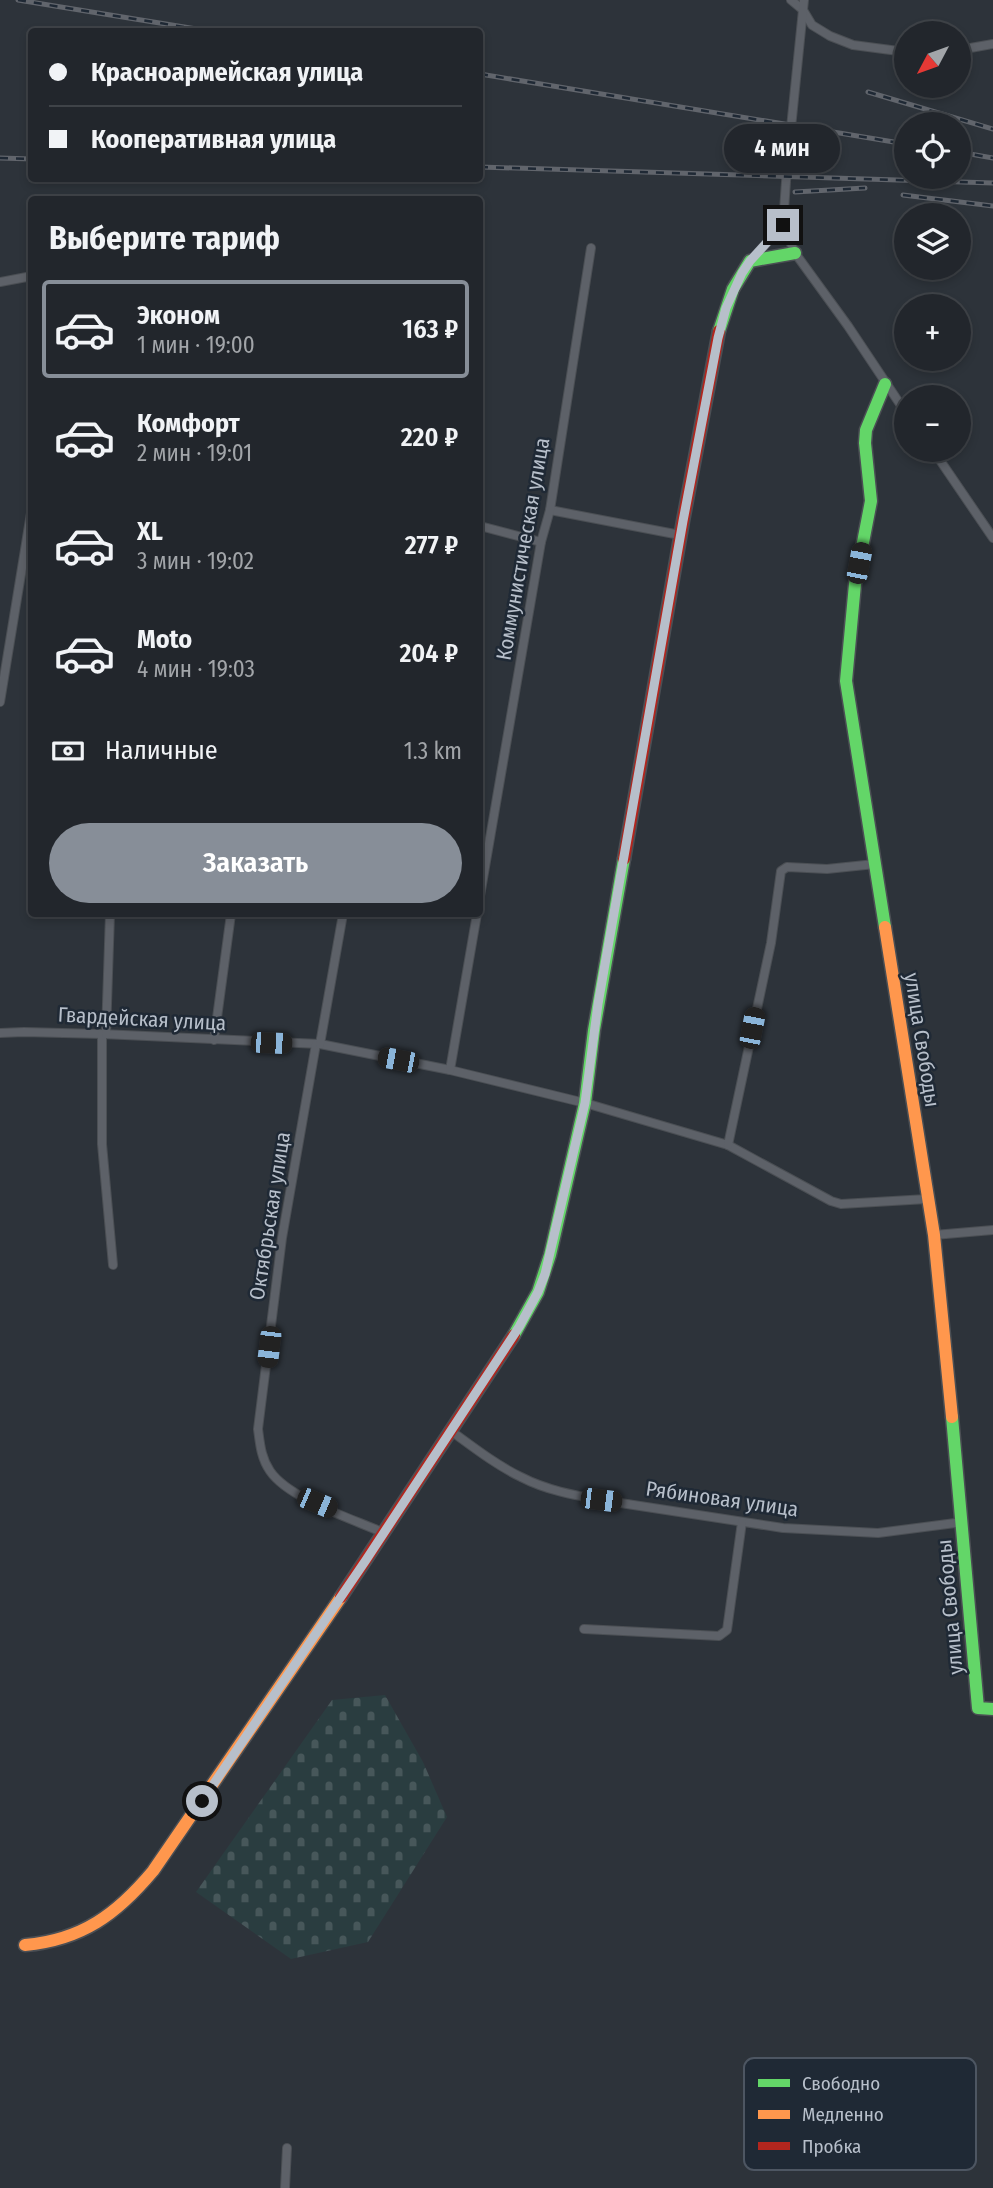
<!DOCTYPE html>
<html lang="ru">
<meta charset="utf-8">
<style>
:root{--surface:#22262c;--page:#2a2e34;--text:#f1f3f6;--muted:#a2a5a9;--line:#3f4348;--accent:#878e98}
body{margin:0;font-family:"Fira Sans Condensed",sans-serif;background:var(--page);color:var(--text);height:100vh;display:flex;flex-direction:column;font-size:26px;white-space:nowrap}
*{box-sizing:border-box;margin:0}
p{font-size:23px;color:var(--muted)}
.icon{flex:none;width:38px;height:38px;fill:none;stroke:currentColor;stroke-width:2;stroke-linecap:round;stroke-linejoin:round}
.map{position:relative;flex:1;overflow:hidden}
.side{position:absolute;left:28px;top:196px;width:455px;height:721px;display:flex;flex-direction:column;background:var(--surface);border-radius:7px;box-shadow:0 4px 10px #0003,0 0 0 2px var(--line)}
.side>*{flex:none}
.top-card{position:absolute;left:28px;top:28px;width:455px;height:154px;border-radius:7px;box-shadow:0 4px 10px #0003,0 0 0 2px var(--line);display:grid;align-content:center;height:154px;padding:0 21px;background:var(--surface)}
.needle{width:46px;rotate:229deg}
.fabs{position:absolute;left:894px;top:21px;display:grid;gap:14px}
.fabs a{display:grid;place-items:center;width:77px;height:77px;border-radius:50%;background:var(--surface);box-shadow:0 4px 10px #0003,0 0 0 2px var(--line);font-size:35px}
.end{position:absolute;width:32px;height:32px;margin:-16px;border:9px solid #b7bfca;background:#111;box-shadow:0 0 0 4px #111}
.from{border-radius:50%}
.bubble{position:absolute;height:49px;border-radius:24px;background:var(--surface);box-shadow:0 4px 10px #0003,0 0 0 2px var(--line);font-size:23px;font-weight:600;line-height:49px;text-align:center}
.car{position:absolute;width:21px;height:42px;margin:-21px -10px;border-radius:9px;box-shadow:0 0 5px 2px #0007;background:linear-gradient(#222 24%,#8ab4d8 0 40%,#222 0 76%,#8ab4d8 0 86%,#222 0)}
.top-card b{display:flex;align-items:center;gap:24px;height:66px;font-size:26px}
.top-card b+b{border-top:2px solid var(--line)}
.top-card i{width:18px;height:18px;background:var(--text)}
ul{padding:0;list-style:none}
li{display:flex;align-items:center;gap:21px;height:98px;margin:0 14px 10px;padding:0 7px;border:4px solid transparent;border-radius:7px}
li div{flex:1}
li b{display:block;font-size:26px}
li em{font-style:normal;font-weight:600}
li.active{border-color:var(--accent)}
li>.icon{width:63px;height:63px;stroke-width:1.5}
h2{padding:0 21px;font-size:32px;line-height:84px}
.pay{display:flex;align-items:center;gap:18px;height:77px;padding:0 21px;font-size:26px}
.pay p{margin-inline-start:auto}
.button{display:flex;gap:14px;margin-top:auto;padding:14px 21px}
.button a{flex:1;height:80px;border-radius:42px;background:var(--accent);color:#fff;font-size:28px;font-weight:600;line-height:80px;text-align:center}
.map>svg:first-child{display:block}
.cemetery{fill:url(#cemetery-stones)}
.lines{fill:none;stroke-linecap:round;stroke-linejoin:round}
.street-casing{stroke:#4b4f54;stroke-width:10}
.fast-casing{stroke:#4b4f54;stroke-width:15}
.slow-casing{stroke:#4b4f54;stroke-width:15}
.jam-casing{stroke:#4b4f54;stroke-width:15}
.street{stroke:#5d6168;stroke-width:8}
.fast{stroke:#63d668;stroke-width:12}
.slow{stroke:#ff974d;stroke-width:12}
.jam{stroke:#b3261e;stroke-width:12}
.rail-casing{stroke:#61656c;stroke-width:5}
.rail{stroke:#1f2935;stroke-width:2.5;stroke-dasharray:8;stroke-linecap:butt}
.route{stroke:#b7bfca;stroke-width:9}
.labels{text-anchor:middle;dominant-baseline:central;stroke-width:5;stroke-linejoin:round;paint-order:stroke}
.street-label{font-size:21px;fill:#b7bfca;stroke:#1f2935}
.key{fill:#1f2935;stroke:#4d5662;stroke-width:2}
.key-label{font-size:19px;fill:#b7bfca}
</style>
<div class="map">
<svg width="993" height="2188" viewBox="0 0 993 2188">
<defs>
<pattern id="cemetery-stones" width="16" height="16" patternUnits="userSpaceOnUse" patternTransform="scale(1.75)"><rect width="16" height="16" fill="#2a3d40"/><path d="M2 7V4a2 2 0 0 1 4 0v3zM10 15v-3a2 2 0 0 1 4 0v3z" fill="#47575a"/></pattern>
</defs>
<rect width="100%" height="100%" fill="#2d333a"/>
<!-- cemetery -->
<polygon class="cemetery" points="385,1695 423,1762 447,1817 368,1942 291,1959 196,1892 332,1700"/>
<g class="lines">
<defs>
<g id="street">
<polyline points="791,0 803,10 812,25 830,36 853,45 906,52"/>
<polyline points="959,50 993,44"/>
<polyline points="783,225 795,253 848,326 906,413"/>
<polyline points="752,259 783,225 787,167 804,0"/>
<polyline points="0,282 32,276"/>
<polyline points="933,450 993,538"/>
<polyline points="550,510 680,535"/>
<polyline points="480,526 541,542"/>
<polyline points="0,702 32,507"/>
<polyline points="480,896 541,542 550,510 591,248"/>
<polyline points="0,1033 24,1032 102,1034 320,1044 450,1070 585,1103 728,1145 831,1201 841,1204 927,1199"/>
<polyline points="102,1034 102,1144 113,1265"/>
<polyline points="106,1034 110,914"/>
<polyline points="214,1040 231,914"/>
<path d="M316,1044L282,1238L258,1429C260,1444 261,1458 270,1471C289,1499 353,1519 384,1533"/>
<polyline points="320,1044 343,914"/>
<polyline points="450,1070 477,914"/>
<polyline points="728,1145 771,943 781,871 787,867 827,869 875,864"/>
<polyline points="934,1235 993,1230"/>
<path d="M451,1431C473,1447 496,1465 521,1477C546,1490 573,1495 601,1500L783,1528L878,1533L963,1522"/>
<polyline points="584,1629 719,1636 727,1630 742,1522"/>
<polyline points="285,2188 287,2148"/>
</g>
<g id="fast">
<polyline points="719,331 733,289 750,261 795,253"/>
<polyline points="885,384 866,430 865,443 871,501 855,584 846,681 885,927"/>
<polyline points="514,1335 538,1292 550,1255 585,1103 594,1030 624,859"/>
<polyline points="952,1417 978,1708 993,1709"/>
</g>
<g id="slow">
<polyline points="885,927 934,1235 952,1417"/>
<path d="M25,1945C82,1940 117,1914 153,1871L341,1597"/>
</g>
<g id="jam">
<polyline points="624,859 683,521 719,331"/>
<polyline points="341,1597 514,1335"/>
</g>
</defs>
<!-- street casing -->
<use href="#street" class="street-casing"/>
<!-- fast casing -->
<use href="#fast" class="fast-casing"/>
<!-- slow casing -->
<use href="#slow" class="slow-casing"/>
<!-- jam casing -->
<use href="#jam" class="jam-casing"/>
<!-- street -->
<use href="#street" class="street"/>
<!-- fast -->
<use href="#fast" class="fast"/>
<!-- slow -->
<use href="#slow" class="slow"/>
<!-- jam -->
<use href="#jam" class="jam"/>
<defs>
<g id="rail">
<polyline points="18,0 215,32"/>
<polyline points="480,74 906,144"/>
<polyline points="868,92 993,129"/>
<polyline points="959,152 993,158"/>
<polyline points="0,158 32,159"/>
<polyline points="480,167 993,183"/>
<polyline points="795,192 865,188"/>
<polyline points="903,195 993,206"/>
</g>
</defs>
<!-- rail casing -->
<use href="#rail" class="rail-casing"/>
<!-- rail -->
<use href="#rail" class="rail"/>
</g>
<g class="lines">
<!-- route -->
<polyline class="route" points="202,1801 366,1560 519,1327 538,1292 545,1274 585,1103 598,1004 683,521 718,338 726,308 742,273 750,261 783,225"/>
</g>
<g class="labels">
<!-- street labels -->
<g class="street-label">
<text transform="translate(523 549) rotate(-80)">Коммунистическая улица</text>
<text transform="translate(142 1019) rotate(3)">Гвардейская улица</text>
<text transform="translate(922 1040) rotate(81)">улица Свободы</text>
<text transform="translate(270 1216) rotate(-81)">Октябрьская улица</text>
<text transform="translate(722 1499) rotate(8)">Рябиновая улица</text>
<text transform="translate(950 1607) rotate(-95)">улица Свободы</text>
</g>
</g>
<!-- legend -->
<rect x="744" y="2058" width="232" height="112" rx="10" class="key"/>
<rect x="758" y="2079" width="32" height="8" fill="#63d668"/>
<rect x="758" y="2110" width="32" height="9" fill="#ff974d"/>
<rect x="758" y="2142" width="32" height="8" fill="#b3261e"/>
<g class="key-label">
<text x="802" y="2090">Свободно</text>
<text x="802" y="2121">Медленно</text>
<text x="802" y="2153">Пробка</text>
</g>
</svg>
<div class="fabs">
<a><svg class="needle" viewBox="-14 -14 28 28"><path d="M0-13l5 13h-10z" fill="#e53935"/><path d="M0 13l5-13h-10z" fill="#a2a5a9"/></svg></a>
<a><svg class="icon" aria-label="locate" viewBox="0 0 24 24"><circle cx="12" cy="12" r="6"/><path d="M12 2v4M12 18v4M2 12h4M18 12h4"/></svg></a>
<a><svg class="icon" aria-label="layers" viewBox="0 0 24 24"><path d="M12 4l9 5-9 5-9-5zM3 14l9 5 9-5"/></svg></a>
<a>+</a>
<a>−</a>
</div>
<i class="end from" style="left:202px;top:1801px"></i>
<i class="end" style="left:783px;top:225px"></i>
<div class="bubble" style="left:724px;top:124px;width:116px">4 мин</div>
<i class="car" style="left:859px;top:563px;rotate:11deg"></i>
<i class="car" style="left:752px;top:1028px;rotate:11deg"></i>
<i class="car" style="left:271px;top:1043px;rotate:92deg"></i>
<i class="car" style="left:398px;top:1060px;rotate:281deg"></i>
<i class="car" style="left:269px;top:1347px;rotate:187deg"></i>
<i class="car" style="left:601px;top:1500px;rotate:97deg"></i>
<i class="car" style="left:317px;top:1503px;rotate:113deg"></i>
<div class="top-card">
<b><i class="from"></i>Красноармейская улица</b>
<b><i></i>Кооперативная улица</b>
</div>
<section class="side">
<h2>Выберите тариф</h2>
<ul>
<li class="active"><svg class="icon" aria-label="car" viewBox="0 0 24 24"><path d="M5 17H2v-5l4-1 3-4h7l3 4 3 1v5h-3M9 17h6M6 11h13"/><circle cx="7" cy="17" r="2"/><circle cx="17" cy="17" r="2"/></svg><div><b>Эконом</b><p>1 мин · 19:00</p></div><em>163 ₽</em></li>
<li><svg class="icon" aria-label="car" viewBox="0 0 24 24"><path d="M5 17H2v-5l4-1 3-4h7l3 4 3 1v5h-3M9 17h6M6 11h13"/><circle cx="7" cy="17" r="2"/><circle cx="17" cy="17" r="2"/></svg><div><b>Комфорт</b><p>2 мин · 19:01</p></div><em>220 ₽</em></li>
<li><svg class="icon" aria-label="car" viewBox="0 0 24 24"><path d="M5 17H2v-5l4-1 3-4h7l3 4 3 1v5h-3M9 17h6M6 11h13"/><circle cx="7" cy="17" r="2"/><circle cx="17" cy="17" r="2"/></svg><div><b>XL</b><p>3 мин · 19:02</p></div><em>277 ₽</em></li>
<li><svg class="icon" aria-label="car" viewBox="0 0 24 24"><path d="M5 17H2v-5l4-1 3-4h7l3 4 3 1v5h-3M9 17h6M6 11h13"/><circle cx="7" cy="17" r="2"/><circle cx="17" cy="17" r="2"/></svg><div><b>Moto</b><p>4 мин · 19:03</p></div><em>204 ₽</em></li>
</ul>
<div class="pay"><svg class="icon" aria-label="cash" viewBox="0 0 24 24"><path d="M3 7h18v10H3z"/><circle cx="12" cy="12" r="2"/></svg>Наличные<p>1.3 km</p></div>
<div class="button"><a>Заказать</a></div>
</section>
</div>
